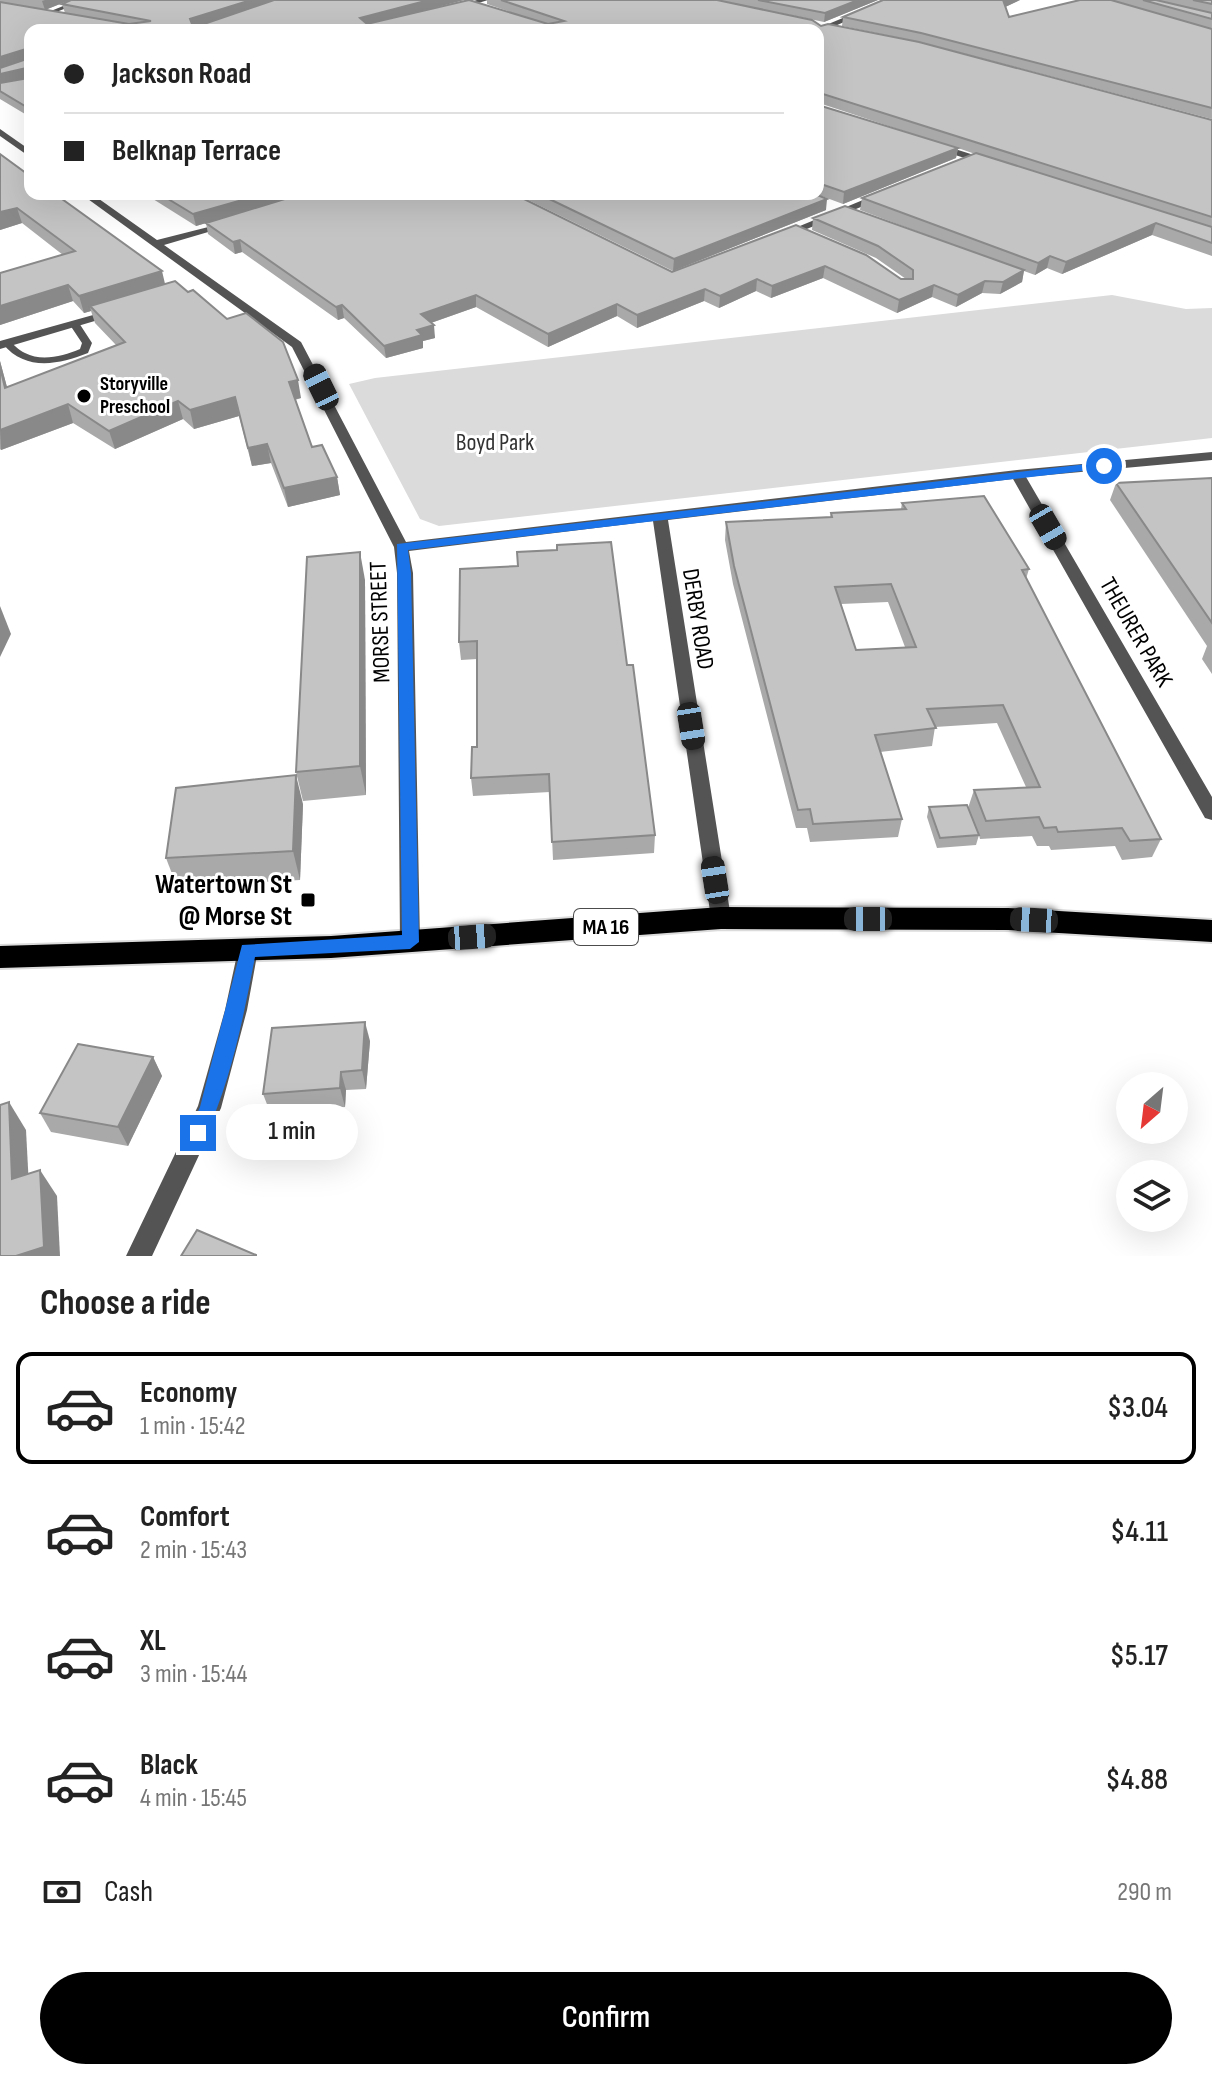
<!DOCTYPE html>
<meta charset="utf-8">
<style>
:root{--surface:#fff;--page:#f6f6f6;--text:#222;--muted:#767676;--line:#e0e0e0;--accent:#000}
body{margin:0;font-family:"Sofia Sans Condensed",sans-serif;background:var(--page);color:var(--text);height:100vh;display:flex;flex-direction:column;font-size:30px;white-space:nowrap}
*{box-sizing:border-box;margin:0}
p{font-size:26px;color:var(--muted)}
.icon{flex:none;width:44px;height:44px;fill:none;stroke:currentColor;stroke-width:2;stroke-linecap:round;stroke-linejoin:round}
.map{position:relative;height:1256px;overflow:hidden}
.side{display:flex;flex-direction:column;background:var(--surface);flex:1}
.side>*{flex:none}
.guide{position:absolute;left:24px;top:24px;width:800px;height:176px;border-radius:16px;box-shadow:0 8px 32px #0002;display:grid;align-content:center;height:176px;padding:0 40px;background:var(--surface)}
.needle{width:52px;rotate:208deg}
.tools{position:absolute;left:1116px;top:1072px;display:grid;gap:16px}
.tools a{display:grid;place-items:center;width:72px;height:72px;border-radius:50%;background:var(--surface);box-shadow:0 8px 32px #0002;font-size:40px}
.end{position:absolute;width:36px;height:36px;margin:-18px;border:10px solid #1a73e8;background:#fff;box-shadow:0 0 0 4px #fff}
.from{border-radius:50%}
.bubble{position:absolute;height:56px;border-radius:28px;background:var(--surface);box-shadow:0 8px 32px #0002;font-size:26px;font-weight:600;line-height:56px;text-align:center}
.car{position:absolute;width:24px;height:48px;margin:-24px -12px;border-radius:10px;box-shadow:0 0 6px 2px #0007;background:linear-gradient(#222 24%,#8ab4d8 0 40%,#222 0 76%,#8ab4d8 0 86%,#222 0)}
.guide b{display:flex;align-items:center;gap:28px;height:76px;font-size:30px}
.guide b+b{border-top:2px solid var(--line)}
.guide i{width:20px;height:20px;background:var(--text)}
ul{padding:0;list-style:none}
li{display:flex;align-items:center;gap:24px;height:112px;margin:0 16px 12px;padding:0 24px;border:4px solid transparent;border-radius:16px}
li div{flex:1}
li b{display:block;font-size:30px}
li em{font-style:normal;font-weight:600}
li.on{border-color:var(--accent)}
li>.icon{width:72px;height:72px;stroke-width:1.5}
h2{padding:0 40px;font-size:36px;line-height:96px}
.pay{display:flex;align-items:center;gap:20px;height:88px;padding:0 40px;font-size:30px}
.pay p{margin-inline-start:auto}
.primary-button{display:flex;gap:16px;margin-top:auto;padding:16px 40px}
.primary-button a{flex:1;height:92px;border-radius:48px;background:var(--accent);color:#fff;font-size:32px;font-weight:600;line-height:92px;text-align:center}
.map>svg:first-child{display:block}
.green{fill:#dbdbdb}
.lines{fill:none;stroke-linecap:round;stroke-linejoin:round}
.primary-casing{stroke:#dbdbdb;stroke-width:4}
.service{fill:#545454;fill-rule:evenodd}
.minor{fill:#545454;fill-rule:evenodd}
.primary{fill:#000;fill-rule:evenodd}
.wall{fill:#a9a9a9;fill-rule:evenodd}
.shaded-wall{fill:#898989}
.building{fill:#c4c4c4;stroke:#898989;stroke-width:2;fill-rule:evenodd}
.route{fill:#1a73e8}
.poi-dot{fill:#000;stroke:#fff;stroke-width:3}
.labels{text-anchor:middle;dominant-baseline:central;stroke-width:6;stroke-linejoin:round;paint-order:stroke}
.far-poi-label{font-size:20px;font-weight:bold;fill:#000;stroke:#fff;text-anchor:start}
.shield{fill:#fff;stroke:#4c4c4c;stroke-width:2}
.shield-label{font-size:22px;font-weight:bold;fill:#000}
.park-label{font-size:24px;fill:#323232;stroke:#fff}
.street-label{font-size:24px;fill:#000;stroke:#fff}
.near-poi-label{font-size:28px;font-weight:bold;fill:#000;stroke:#fff;text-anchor:end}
</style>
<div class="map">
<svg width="1212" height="1256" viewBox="0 0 1212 1256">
<rect width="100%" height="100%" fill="#fff"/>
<!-- green -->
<polygon class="green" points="1112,295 1186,309 1212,308 1212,438 439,526 420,519 349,384 375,378"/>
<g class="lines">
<defs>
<polygon id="primary" points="721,907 1008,908 1212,920 1212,942 1008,930 721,929 331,958 0,968 0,946 331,936"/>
</defs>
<!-- primary casing -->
<use href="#primary" class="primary-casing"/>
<!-- service -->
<path class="service" d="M75,322L79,323L92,343L88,353C58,365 25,371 3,344L8,341C14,344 18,350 25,353C42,362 63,356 80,349L82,343L70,325Z"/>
<!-- minor -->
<g class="minor">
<polygon points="78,0 87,0 46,16 41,15"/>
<polygon points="477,0 488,0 456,10 453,8"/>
<polygon points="886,0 895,0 821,32 814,30"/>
<polygon points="0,129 30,150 30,157 0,136"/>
<polygon points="939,144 993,161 995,163 990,166 936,149 936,145"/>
<polygon points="880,193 885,196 883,198 787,237 778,235"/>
<polygon points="81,194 92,194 157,240 232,221 232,225 164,245 301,342 406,542 1017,470 1212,452 1212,460 1026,477 1212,797 1212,820 1205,818 1013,479 668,520 731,918 728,924 721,926 714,924 711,918 653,521 409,551 413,573 420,942 417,948 410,951 403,948 400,942 397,573 394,547 292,347"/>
<polygon points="111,310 117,313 115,315 0,349 0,341"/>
<polygon points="248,941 255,944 258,950 247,1010 221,1108 152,1256 126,1256 198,1106 225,1010 238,950 241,944"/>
</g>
<!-- primary -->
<use href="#primary" class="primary"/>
</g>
<!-- wall -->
<g class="wall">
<path d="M0,0H70L45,10L65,13L62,4L71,0H464L418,12L525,17L487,4V0H878L824,22L776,12L821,26L1212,120V256L1152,235L1062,274L1047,268L1035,275L1024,271L1022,282L1000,294L982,293L956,307L932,297L897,313L823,278L771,298L756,291L719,308L704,301L637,328L617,316L548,347L476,307L431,323L435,338L423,341V348L386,358L344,318L338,320L242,252L235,254L208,234L206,223L223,218L196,226L145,194H514L672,272L796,225L901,279H906L876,258L812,230L813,218L959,247L860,210L862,198L975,154L958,148L956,158L843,204L816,194H818V30H30V117L0,99ZM819,103L925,138L818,105Z"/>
<polygon points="1020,0 1005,7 1009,17 1080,0 1212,0 1212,119 920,42 842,26 843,17"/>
<polygon points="0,154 165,284 301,398 295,400 312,447 337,477 340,495 288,507 271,463 252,466 239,416 194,429 183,419 115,449 73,423 1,450 0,449 0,361 7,387 116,345 95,323 91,311 84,313 73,301 0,325 0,273 63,255 22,223 0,230"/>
<polygon points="516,194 815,194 826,210 673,271"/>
<polygon points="1212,478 1212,674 1202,659 1207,646 1110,500 1116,483"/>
<path d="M902,503L1029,569L1026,579L1161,839L1152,857L1122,860L1115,846L1051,850L1049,846H1037L1032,836L980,839L979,835L976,845L937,848L927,817L929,807L968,808L974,790L1026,787L997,723L935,727L932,746L880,752L902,819L898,837L810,842L807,828H796L733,584L725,540L726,522L830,518L831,513L901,509ZM888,602L905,647L856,650L841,604Z"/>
<polygon points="460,569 627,665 655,835 654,853 553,860 550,792 473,796 471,778 477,747 477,659 461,660 459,642"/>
<polygon points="365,580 366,795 303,801 296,772"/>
<polygon points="303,804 300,880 177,887 166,858"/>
<polygon points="370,1041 366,1089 346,1090 345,1107 270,1112 263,1094"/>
<polygon points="153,1057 162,1076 128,1146 51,1132 40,1113"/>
</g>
<!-- shaded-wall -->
<g class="shaded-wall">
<polygon points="45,0 70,0 45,10 42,1"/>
<polygon points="251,0 279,0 191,28 190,19"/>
<polygon points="429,0 464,0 361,27 360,18"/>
<polygon points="858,0 878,0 824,22 825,13"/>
<polygon points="1003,0 1020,0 1001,9"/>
<polygon points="26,49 29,58 0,68 0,57"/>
<polygon points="26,68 29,78 0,85 0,74"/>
<polygon points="958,148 956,158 843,204 844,192"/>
<polygon points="263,194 304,194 196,226 193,214"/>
<polygon points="827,199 826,210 673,271 674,259"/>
<polygon points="17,208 22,223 0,230 0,212"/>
<polygon points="1156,223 1152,235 1062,274 1066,262"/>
<polygon points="240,240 242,252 235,254 233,242"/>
<polygon points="1050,256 1047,268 1035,275 1038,263"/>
<polygon points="825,266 823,278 771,298 772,286"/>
<polygon points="1024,270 1022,282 1000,294 1003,282"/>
<polygon points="162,271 166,288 90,306 91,311 84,313 79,296"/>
<polygon points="757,279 756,291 719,308 720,296"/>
<polygon points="985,281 982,293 956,307 958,295"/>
<polygon points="68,285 73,301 0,325 0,306"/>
<polygon points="934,285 932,297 897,313 899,300"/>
<polygon points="705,289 704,301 637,328 637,315"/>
<polygon points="476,295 476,307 422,326 421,314"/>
<polygon points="617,304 617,316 548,347 548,334"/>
<polygon points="342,305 344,318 338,320 336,307"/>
<polygon points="434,325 435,338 423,341 423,348 386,358 384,346 417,330"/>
<polygon points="0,361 12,406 5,388 0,367"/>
<polygon points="298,380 301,398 292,400 289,382"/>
<polygon points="235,397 239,416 194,429 190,410"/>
<polygon points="178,401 183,419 115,449 109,431"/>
<polygon points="68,404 73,423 1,450 0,430"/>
<polygon points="267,444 271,463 252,466 248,448"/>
<polygon points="337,477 340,495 288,507 284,488"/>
<polygon points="360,552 365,580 366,795 360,766"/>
<polygon points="0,606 11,634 0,657"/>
<polygon points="296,775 303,804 300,880 293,851"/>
<polygon points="365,1022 370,1041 366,1089 362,1070"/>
<polygon points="153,1057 162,1076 128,1146 118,1127"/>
<polygon points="341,1072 346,1090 345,1107 340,1088"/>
<polygon points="9,1102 26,1130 30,1206 12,1179"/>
<polygon points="40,1170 57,1196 60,1256 16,1256"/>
</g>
<!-- building -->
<g class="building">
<polygon points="71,0 251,0 190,19 192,24 204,24 274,0 429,0 360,18 367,24 469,0 548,24 564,21 501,0 717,0 812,20 821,26 828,24 919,42 1212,120 1212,217 820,93 818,94 818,30 30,30 30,71 26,68 0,74 0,68 30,58 26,49 0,57 0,2 129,24 151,21 62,4"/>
<polygon points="758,0 858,0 825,13"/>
<polygon points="883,0 1003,0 1009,17 1080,0 1111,0 1212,29 1212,108 921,33 843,17"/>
<polygon points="1143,0 1156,0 1212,13 1212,19"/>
<polygon points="1193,0 1212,0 1212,4"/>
<polygon points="30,72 30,109 0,91 0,83 28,78"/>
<polygon points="818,104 818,105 958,148 844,192 818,183"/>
<polygon points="976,153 1212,227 1212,243 1156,223 1066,262 1050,256 1038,263 862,198"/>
<polygon points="0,154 30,176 30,194 55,194 162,271 79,296 68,285 0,306 0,273 75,251 17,208 0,212"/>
<polygon points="160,194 263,194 193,214"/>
<polygon points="301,194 514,194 672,272 796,225 866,255 901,279 913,279 913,270 878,246 813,218 845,206 1024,270 1003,282 985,281 958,295 934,285 899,300 825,266 772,286 757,279 720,296 705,289 637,315 617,304 548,334 476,295 421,314 434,325 417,330 422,335 384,346 342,305 336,307 240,240 233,242 206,223"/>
<polygon points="539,194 815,194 827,199 674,259"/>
<polygon points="175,281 188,292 193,290 227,319 246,313 283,342 298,380 289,382 312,447 322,445 337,477 284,488 267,444 248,448 235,397 190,410 178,401 109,431 68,404 0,430 0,367 5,388 125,342 90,306"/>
<polygon points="1212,478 1212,623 1116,483"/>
<path d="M984,496L1029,569L1022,570L1161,839L1130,841L1122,828L1058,832L1056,827L1044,828L1039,817L986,821L974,790L1040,787L1003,705L927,709L936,728L875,735L902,819L813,824L810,809L798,810L734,566L726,522L832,517L831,513L906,509L902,503ZM891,584L916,647L856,650L835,587Z"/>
<polygon points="611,542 627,665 633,665 655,835 552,842 549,774 471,778 472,747 477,747 477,641 459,642 460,569 518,566 517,552 557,550 557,545"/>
<polygon points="360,552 360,766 296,772 307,557"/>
<polygon points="296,775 293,851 166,858 176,788"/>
<polygon points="967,805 979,835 940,838 929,807"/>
<polygon points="365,1022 362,1070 341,1072 340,1088 263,1094 272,1028"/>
<polygon points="78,1044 153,1057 118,1127 40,1113"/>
<polygon points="9,1102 12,1179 40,1170 44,1247 16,1256 0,1256 0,1105"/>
<polygon points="197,1230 256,1255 256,1256 181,1256"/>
</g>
<!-- route -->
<path class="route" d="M1104,462L1108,468L408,550L411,573L419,942L410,949L255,957C243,1019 231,1082 204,1139H191L188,1133L200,1107L242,945L402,935L397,544Z"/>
<!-- markers -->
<g class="poi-dot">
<circle cx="84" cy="396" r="8"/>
<rect x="300" y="892" width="16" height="16" rx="4"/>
</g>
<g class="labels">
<!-- far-poi labels -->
<g class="far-poi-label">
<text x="100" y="384">Storyville<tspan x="100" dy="23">Preschool</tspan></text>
</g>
<!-- shield labels -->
<rect class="shield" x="574" y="909" width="64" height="36" rx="6"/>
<g class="shield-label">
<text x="606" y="927">MA 16</text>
</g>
<!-- park labels -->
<g class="park-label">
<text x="495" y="442">Boyd Park</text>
</g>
<!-- street labels -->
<g class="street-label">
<text transform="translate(698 619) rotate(81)">DERBY ROAD</text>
<text transform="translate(380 622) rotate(-92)">MORSE STREET</text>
<text transform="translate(1136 632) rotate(60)">THEURER PARK</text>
</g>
<!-- near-poi labels -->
<g class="near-poi-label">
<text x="292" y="884">Watertown St<tspan x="292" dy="32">@ Morse St</tspan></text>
</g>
</g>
</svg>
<div class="tools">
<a><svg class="needle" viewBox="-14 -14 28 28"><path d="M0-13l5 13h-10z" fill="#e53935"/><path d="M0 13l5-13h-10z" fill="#767676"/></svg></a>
<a><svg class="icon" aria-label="layers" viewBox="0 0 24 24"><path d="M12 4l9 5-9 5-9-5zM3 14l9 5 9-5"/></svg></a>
</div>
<i class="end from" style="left:1104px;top:466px"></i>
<i class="end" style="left:198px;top:1133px"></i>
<div class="bubble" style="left:226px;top:1104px;width:132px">1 min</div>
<i class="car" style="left:321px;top:387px;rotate:334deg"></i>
<i class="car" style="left:1048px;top:527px;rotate:150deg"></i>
<i class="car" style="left:691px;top:726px;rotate:171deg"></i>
<i class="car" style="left:715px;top:880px;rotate:351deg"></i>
<i class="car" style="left:868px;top:919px;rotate:270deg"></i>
<i class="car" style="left:1034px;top:920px;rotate:273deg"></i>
<i class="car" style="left:472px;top:937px;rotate:86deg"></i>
<div class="guide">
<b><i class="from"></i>Jackson Road</b>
<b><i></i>Belknap Terrace</b>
</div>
</div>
<section class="side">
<h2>Choose a ride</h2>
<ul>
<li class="on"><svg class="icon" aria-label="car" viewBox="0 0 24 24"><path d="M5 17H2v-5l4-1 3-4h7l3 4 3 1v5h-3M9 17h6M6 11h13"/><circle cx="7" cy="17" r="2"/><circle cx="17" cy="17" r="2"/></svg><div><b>Economy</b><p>1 min · 15:42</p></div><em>$3.04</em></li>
<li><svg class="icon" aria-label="car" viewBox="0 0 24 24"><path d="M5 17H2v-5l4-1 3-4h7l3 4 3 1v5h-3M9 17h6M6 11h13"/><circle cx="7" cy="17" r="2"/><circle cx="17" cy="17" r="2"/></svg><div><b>Comfort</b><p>2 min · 15:43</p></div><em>$4.11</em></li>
<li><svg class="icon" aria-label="car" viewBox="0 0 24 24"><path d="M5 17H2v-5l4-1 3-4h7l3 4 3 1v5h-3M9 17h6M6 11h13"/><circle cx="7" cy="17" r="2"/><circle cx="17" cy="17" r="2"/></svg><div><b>XL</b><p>3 min · 15:44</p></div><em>$5.17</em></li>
<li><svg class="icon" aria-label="car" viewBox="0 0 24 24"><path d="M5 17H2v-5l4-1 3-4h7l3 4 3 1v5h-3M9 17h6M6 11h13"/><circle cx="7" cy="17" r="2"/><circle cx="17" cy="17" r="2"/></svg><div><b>Black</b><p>4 min · 15:45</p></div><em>$4.88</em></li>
</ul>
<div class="pay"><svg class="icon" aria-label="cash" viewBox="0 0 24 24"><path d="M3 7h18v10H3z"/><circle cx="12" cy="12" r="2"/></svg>Cash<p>290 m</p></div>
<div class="primary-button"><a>Confirm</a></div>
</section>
